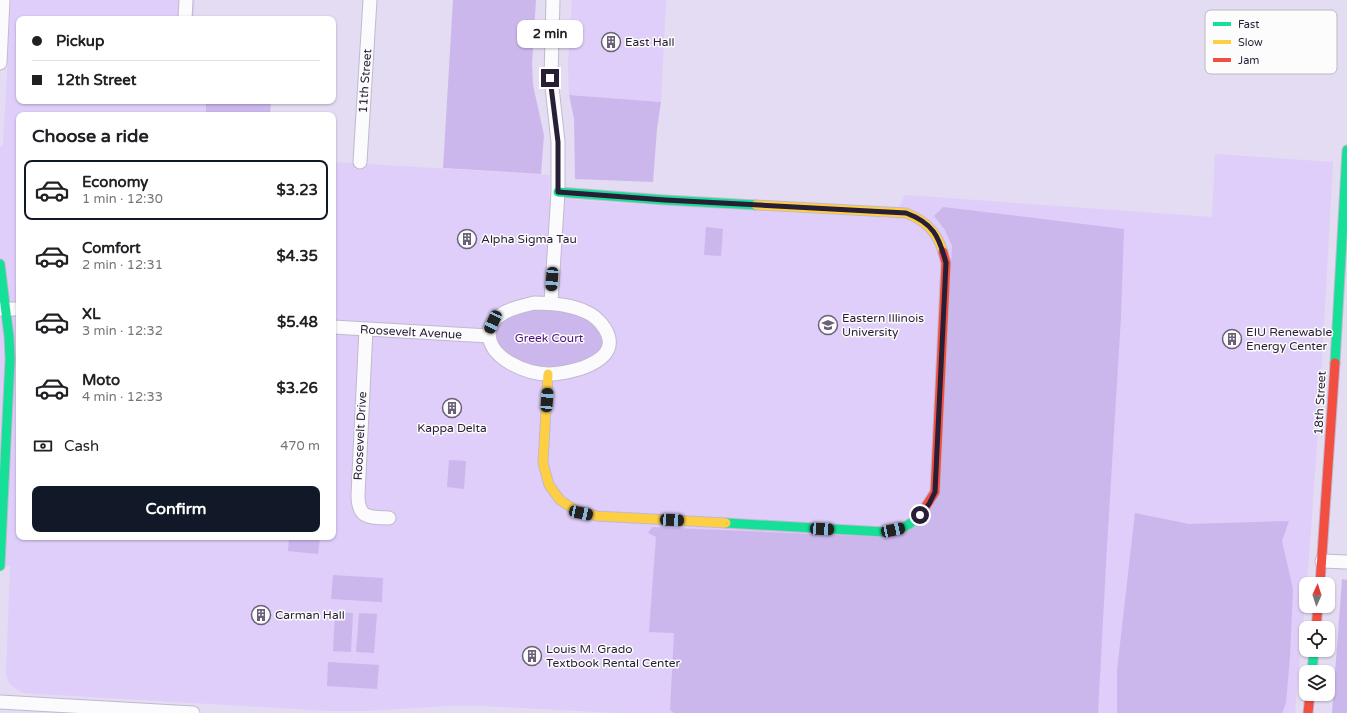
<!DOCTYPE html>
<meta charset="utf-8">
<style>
:root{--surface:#fff;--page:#f2f2f2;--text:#202124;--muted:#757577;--line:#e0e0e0;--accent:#111827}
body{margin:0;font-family:"Varela Round",sans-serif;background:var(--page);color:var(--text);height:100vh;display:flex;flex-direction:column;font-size:15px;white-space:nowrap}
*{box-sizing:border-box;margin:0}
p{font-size:13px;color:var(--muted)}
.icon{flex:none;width:22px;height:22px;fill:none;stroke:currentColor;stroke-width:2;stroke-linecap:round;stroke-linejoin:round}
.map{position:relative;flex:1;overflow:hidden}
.details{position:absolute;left:16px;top:112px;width:320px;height:428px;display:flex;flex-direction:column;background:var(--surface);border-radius:8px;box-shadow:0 1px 3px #0004}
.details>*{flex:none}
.hud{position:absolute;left:16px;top:16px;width:320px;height:88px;border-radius:8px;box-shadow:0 1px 3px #0004;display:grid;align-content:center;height:88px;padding:0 16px;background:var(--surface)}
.needle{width:26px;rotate:3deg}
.controls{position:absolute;left:1299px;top:577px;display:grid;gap:8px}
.controls a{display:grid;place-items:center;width:36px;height:36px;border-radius:8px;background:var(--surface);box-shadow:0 1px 3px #0004;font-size:20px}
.end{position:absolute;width:18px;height:18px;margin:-9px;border:5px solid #281e36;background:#fff;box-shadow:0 0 0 2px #fff}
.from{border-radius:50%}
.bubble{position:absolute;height:28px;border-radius:8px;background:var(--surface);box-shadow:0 1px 3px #0004;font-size:13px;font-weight:700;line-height:28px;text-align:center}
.car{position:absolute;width:12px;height:24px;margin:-12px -6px;border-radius:5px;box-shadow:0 0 3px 1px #0007;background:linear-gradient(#222 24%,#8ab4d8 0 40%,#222 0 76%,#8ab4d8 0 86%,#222 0)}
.hud b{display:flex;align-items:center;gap:14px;height:38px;font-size:15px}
.hud b+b{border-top:1px solid var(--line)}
.hud i{width:10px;height:10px;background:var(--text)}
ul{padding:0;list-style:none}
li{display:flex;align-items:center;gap:12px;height:60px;margin:0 8px 6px;padding:0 8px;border:2px solid transparent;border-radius:8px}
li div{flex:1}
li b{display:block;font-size:15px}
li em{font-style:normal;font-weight:700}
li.current{border-color:var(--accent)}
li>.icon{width:36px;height:36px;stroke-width:1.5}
h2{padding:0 16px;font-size:18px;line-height:48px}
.pay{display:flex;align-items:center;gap:10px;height:44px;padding:0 16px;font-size:15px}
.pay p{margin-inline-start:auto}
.cta{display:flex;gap:8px;margin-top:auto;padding:8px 16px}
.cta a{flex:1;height:46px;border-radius:8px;background:var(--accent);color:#fff;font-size:16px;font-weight:700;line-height:46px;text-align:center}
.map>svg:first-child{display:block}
.built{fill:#decef9}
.green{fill:#ccb7ed}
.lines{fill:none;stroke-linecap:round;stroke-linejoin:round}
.street-casing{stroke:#c1b9cf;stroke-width:15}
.fast-casing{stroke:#c1b9cf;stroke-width:11}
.slow-casing{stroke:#c1b9cf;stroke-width:11}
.jam-casing{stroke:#c1b9cf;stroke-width:11}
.street{stroke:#fbfafd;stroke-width:13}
.fast{stroke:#16e098;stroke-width:9}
.slow{stroke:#ffcf43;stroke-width:9}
.jam{stroke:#f24e42;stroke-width:9}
.route{stroke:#281e36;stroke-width:5}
.labels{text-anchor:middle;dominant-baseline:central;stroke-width:3;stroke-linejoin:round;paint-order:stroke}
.poi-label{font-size:12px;fill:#281e36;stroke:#fcfcfc;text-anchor:start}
.street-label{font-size:12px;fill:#281e36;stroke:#fcfcfc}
.park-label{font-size:12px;fill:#4b107e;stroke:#fcfcfc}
.key{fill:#fcfcfc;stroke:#bcb9c1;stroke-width:1}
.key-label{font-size:11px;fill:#281e36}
</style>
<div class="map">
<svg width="1347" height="713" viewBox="0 0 1347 713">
<rect width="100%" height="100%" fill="#e4dcf2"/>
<!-- built -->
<g class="built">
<polygon points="11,0 195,0 194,19 19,19 19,101 206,101 206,115 19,115 19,537 333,537 333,162 550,175 549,198 635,204 893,218 905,195 1212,217 1215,154 1333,162 1318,432 1309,556 1295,713 617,713 483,706 449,706 366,711 329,711 23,693 16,689 9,683 6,674 10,566 0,565 0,146 3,146"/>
<polygon points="572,0 666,0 661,102 569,95 568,64"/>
</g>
<!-- green -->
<g class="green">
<polygon points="453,0 536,0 532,64 533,85 544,135 541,174 443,168"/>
<polygon points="569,95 661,102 657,129 653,182 575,179 574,119"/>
<polygon points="206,101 271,101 270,115 206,115"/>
<polygon points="943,207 1124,229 1121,317 1107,546 1098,713 674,713 670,710 674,633 649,632 656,537 648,533 652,527 882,537 927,519 949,306 952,246 945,230 934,216"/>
<polygon points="706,227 723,229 721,256 704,255"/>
<polygon points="549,307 586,317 604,332 603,346 593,358 559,368 540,368 521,362 497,347 494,333 497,323 523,310"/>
<polygon points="449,460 466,461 464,489 447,487"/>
<polygon points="1135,513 1189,524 1289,521 1282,541 1293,589 1290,656 1286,703 1282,713 1117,713 1117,670"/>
<polygon points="289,537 320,537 318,554 288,551"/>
<polygon points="333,575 383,578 382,602 331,599"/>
<polygon points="1342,579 1347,580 1347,713 1332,713"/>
<polygon points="335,612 353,613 351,652 333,651"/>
<polygon points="359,613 377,614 374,653 356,652"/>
<polygon points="328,662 379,665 377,689 327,686"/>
</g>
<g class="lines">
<defs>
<g id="street">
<polyline points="185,19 186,0"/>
<polyline points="0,63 3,0"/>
<polyline points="360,162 370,0"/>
<path d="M534,303C551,303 568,304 584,311C599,317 618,338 605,354C599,361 590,365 582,368C572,371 560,374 549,374C527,374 489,359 489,333C489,326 495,318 502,314C511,308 523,306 534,303Z"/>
<polyline points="551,303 558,192 558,142 551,78 553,0"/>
<polyline points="0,309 19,309"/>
<polyline points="333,327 489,336"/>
<path d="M366,329L358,495C358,519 369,517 389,518"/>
<polyline points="1322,561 1347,562"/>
<polyline points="0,702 193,713"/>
</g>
<g id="fast">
<polyline points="558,192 665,200 756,205"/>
<polyline points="0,264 9,337 10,359 0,566"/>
<polyline points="1335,363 1347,150"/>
<path d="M726,523L885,532C900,530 910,526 921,514"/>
<polyline points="1312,672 1314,650"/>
</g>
<g id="slow">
<path d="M756,205L906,213C926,221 937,232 943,252"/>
<polyline points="548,374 543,463 549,485 560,500 575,510 597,516 726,523"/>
</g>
<g id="jam">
<polyline points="921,514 935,492 946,263 943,252"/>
<polyline points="1320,584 1335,363"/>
<polyline points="1316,628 1318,606"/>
<polyline points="1308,713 1310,694"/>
</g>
</defs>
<!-- street casing -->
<use href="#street" class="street-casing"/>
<!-- fast casing -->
<use href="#fast" class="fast-casing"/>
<!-- slow casing -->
<use href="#slow" class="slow-casing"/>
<!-- jam casing -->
<use href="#jam" class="jam-casing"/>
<!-- street -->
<use href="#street" class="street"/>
<!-- fast -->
<use href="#fast" class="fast"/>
<!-- slow -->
<use href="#slow" class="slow"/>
<!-- jam -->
<use href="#jam" class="jam"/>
</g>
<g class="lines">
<!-- route -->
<path class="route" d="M550,78L558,142V192L665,200L906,213C933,223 939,236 946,263L935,492L929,504L920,515"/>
</g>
<!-- icons -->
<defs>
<symbol id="building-ring" viewBox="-11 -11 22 22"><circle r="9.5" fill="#fcfcfc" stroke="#6a6078" stroke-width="1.5"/><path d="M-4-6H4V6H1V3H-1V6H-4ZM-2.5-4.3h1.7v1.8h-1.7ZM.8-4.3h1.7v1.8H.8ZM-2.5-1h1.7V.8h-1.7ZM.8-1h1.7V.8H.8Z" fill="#6a6078"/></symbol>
<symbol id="university-ring" viewBox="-11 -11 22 22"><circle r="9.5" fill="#fcfcfc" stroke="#6a6078" stroke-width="1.5"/><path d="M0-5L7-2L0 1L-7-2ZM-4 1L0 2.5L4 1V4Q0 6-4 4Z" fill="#6a6078"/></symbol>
</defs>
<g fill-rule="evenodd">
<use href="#building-ring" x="600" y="31" width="22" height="22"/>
<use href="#building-ring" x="456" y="228" width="22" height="22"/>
<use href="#university-ring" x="817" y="314" width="22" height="22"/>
<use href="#building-ring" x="1221" y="328" width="22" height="22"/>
<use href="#building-ring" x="441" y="397" width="22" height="22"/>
<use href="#building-ring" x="250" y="604" width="22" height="22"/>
<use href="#building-ring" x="521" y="645" width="22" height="22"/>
</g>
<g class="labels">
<!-- poi labels -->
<g class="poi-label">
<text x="625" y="42">East Hall</text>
<text x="481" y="239">Alpha Sigma Tau</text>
<text x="842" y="318">Eastern Illinois<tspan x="842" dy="14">University</tspan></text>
<text x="1246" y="332">EIU Renewable<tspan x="1246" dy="14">Energy Center</tspan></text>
<text x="452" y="428" text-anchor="middle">Kappa Delta</text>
<text x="275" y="615">Carman Hall</text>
<text x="546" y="649">Louis M. Grado<tspan x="546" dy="14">Textbook Rental Center</tspan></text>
</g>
<!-- street labels -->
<g class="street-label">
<text transform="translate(365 81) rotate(-86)">11th Street</text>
<text transform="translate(411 332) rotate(3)">Roosevelt Avenue</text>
<text transform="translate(1320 403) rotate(-87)">18th Street</text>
<text transform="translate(360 436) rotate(-87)">Roosevelt Drive</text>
</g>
<!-- park labels -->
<g class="park-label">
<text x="549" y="338">Greek Court</text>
</g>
</g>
<!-- legend -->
<rect x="1205" y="10" width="132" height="64" rx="6" class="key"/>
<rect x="1213" y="22" width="18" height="4" fill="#16e098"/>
<rect x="1213" y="40" width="18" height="4" fill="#ffcf43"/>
<rect x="1213" y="58" width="18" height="4" fill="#f24e42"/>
<g class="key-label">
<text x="1238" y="28">Fast</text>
<text x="1238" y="46">Slow</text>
<text x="1238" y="64">Jam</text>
</g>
</svg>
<div class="controls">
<a><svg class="needle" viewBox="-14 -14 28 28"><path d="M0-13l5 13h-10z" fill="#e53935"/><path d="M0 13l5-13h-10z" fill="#757577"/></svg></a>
<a><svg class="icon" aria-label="locate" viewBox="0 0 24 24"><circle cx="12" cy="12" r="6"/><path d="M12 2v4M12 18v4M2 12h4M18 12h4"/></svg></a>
<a><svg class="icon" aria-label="layers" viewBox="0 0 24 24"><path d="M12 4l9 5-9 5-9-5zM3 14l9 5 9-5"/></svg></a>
</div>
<i class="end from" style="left:920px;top:515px"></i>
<i class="end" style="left:550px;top:78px"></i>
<div class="bubble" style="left:517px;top:20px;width:66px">2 min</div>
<i class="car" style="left:552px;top:279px;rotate:184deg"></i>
<i class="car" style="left:493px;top:322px;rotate:205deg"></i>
<i class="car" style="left:547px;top:400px;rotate:4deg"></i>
<i class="car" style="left:581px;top:513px;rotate:102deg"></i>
<i class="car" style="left:672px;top:520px;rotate:93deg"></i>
<i class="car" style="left:822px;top:529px;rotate:93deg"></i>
<i class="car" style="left:893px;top:530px;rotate:78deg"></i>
<div class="hud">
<b><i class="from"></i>Pickup</b>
<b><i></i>12th Street</b>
</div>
<section class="details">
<h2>Choose a ride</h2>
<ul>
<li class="current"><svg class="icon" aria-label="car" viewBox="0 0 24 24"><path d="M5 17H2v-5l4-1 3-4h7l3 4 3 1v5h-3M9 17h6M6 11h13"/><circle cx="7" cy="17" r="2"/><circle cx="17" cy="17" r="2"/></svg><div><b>Economy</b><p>1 min · 12:30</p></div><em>$3.23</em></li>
<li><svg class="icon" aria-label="car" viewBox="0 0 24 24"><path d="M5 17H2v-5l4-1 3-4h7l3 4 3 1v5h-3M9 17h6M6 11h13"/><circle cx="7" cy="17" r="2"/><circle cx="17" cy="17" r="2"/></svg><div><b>Comfort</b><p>2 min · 12:31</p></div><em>$4.35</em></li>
<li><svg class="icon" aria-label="car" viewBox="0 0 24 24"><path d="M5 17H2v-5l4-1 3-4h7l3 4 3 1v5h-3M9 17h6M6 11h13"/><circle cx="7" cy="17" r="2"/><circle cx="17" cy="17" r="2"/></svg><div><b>XL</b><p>3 min · 12:32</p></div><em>$5.48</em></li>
<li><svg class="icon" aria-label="car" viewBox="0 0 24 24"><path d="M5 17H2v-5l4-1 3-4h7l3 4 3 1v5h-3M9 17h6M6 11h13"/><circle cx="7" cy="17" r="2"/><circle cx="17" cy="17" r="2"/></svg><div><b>Moto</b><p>4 min · 12:33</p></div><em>$3.26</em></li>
</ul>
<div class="pay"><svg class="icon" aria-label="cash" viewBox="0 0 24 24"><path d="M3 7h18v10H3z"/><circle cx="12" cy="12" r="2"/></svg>Cash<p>470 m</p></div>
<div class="cta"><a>Confirm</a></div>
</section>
</div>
